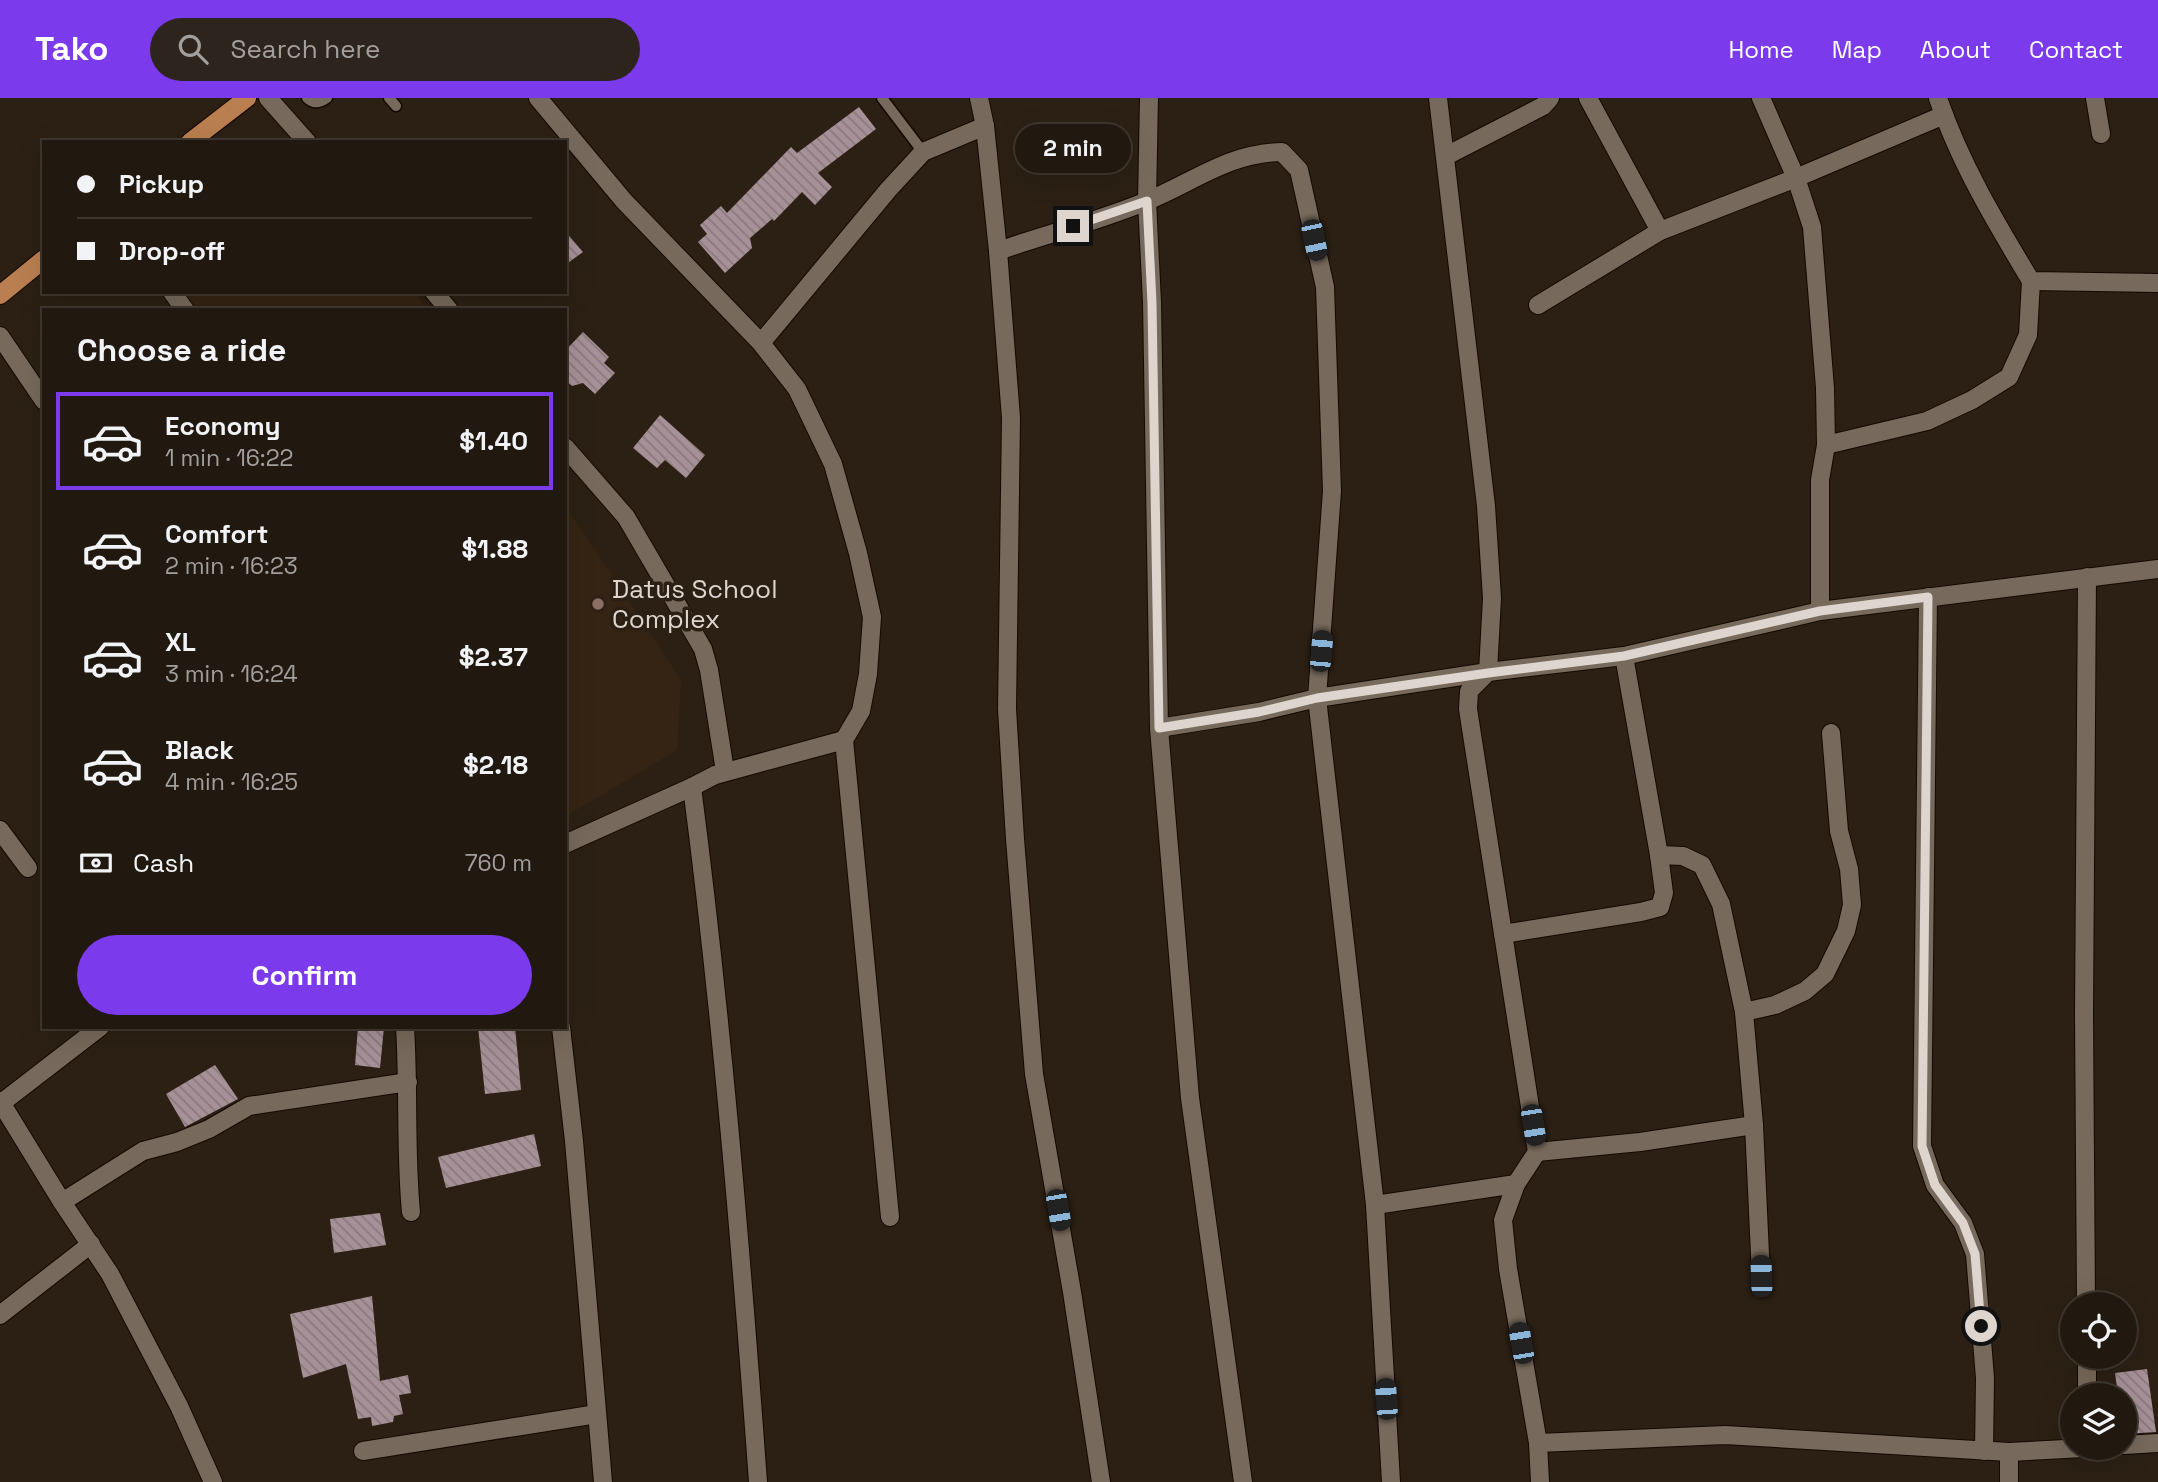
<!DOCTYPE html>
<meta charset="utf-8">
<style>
:root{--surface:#21180f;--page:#2d251d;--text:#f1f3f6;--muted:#a2a09e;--line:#3e372f;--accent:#7c3aed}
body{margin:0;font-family:"Space Grotesk",sans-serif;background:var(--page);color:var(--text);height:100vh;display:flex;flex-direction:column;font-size:26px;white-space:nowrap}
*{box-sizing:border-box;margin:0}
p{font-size:23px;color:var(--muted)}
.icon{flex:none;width:38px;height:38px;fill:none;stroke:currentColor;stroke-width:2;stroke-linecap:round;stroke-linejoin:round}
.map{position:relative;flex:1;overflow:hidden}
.sheet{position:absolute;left:42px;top:210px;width:525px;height:721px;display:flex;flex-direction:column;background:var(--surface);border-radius:0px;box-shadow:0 7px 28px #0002,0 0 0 2px var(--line)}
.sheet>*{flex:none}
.banner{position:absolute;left:42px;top:42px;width:525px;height:154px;border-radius:0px;box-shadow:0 7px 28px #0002,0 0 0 2px var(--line);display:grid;align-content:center;height:154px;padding:0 35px;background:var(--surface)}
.tools{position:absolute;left:2060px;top:1194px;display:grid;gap:14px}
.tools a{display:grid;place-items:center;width:77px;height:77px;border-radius:50%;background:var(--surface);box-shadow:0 7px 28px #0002,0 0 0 2px var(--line);font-size:35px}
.end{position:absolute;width:32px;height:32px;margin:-16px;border:9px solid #ded5ce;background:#111;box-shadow:0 0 0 4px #111}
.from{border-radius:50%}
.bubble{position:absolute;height:49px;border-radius:24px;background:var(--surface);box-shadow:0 7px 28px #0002,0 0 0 2px var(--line);font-size:23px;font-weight:800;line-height:49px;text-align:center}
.car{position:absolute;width:21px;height:42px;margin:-21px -10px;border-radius:9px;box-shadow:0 0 5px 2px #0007;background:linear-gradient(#222 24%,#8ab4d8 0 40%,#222 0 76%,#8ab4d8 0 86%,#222 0)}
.banner b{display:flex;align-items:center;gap:24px;height:66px;font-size:26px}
.banner b+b{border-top:2px solid var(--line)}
.banner i{width:18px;height:18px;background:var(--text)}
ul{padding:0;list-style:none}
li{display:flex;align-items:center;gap:21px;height:98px;margin:0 14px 10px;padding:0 21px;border:4px solid transparent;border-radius:0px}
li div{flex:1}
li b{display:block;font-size:26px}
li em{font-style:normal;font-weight:800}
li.selected{border-color:var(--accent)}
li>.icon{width:63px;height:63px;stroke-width:1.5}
h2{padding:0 35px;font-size:32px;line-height:84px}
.pay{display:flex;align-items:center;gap:18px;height:77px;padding:0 35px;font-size:26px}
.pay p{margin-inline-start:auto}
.button{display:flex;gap:14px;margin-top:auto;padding:14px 35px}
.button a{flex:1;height:80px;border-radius:42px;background:var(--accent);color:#fff;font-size:28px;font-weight:800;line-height:80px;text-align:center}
header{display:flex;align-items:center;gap:42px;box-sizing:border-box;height:98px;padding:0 35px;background:var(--accent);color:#fff}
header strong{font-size:33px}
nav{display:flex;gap:38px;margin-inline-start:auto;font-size:24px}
.search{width:490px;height:63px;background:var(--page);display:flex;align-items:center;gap:18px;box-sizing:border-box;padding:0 24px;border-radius:38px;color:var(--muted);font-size:26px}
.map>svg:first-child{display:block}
.built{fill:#352413}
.building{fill:url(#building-back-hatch)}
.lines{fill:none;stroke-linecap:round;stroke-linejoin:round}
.lane-casing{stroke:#140902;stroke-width:13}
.street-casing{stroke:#140902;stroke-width:20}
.primary-casing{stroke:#140902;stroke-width:20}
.lane{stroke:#77695b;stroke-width:10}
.street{stroke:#77695b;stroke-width:18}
.primary{stroke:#ba7f50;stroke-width:18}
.route{stroke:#ded5ce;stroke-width:9}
.education-dot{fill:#8d6e63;stroke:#2c2014;stroke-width:2.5}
.labels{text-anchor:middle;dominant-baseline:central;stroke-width:7;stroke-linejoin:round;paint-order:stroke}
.poi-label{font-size:26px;fill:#ded5ce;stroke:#2c2014;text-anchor:start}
</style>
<header>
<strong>Tako</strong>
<div class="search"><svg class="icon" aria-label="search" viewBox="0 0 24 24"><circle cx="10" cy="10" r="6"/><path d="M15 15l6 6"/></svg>Search here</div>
<nav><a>Home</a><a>Map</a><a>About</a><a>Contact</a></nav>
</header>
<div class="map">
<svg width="2158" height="1384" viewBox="0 0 2158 1384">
<defs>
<pattern id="building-back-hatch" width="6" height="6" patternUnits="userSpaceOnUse" patternTransform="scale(1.75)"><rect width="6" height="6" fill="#a79198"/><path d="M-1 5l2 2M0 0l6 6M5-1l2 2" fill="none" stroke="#89797d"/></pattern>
</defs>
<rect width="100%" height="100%" fill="#2c2014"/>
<!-- built -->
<g class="built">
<polygon points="184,194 415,194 428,212 197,212"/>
<polygon points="565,407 681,582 677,652 565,719"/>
</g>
<!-- building -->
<g class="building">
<polygon points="859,9 876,31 818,75 832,89 815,107 802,94 774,123 772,121 750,140 752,150 725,175 698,144 707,136 700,127 721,108 727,115 791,49 797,55"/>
<polygon points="565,133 583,154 565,167"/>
<polygon points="583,234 609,259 604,265 615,275 595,296 583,285 572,288 565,282 565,253"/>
<polygon points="660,317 705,357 686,380 665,362 657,370 633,350"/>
<polygon points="358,929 384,929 380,970 355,967"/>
<polygon points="478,929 515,929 521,992 485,996"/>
<polygon points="215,967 238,1001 185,1029 166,996"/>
<polygon points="534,1036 541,1068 446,1090 438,1059"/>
<polygon points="380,1115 386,1147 334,1155 330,1121"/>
<polygon points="372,1198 380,1283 408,1277 411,1295 399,1297 403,1316 394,1318 393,1324 372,1328 371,1319 358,1321 346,1266 303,1280 290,1216"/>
<polygon points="2147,1271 2156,1334 2124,1336 2124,1297 2118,1297 2115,1275"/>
</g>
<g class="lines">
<defs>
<g id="lane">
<path d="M307,0C314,7 320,5 327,0"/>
<polyline points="389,0 396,8"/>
<polyline points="882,0 923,54"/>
</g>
<g id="street">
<polyline points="268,0 307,44"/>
<polyline points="538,0 624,103 761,245 797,291 833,366 858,455 872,519 868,576 861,613 844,642"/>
<polyline points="979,0 985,28 998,153 1011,320 1007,611 1015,741 1034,976 1072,1194 1101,1384"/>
<polyline points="1149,0 1147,103 1152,204 1159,630 1190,1000 1243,1384"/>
<polyline points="1438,0 1486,408 1492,500 1488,574 1469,593 1468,611 1537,1054 1516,1086 1503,1122 1508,1171 1538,1345 1540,1384"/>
<polyline points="1588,0 1660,133"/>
<polyline points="1761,0 1796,80 1812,129 1825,290 1826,347 1820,382 1820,513"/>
<path d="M1938,0C1960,65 1996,125 2031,183L2158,185"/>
<polyline points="2095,0 2101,36"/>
<polyline points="1446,58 1543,8 1550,0"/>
<path d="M998,153C1047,136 1099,123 1147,103C1194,84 1228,55 1282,54L1299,72L1325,189L1332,393L1317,600L1375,1107L1391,1384"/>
<polyline points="172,194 185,212"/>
<polyline points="434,194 449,212"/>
<polyline points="1538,207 1660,133 1796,80 1944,17"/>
<polyline points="0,238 44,303"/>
<polyline points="761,245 888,92 923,54 985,28"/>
<polyline points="1826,347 1927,323 1972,302 2009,279 2028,237 2031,183"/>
<polyline points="565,349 626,419 703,551 709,572 725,673"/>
<polyline points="1928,499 1922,1048 1935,1087 1963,1125 1975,1156 1985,1280 1984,1353"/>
<polyline points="1159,630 1259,614 1317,600 1488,574 1624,558 1820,513 2158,471"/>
<path d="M692,689C722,920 741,1152 758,1384"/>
<polyline points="0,732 28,770"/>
<polyline points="565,746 692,689 715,677 844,642 890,1119"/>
<polyline points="1659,757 1683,758 1702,767 1721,806 1744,914 1754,1027 1761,1178"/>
<polyline points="1503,836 1641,814 1660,809 1664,795 1659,757 1624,558"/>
<polyline points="1744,914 1775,907 1805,893 1825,876 1846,833 1852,807 1849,771 1839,733 1831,635"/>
<path d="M405,929C409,991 405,1052 411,1114"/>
<polyline points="561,929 574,1043 603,1384"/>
<polyline points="0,1003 62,1104 110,1176 179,1308 213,1384"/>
<polyline points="0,1006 100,929"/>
<polyline points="1537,1054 1640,1044 1754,1027"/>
<polyline points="62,1104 143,1053 177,1044 209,1031 249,1008 408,984"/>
<polyline points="1375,1107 1516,1086"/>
<polyline points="2086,1206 2084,916 2087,479"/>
<polyline points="0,1217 91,1146"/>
<polyline points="2087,1258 2087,1297"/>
<polyline points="1538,1345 1725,1337 2009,1354 2103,1349"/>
<polyline points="2124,1347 2158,1345"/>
<polyline points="363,1353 597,1316"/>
<polyline points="2009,1354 2009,1384"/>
</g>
<g id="primary">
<polyline points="190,44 247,0"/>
<polyline points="0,197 44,161"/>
</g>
</defs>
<!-- lane casing -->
<use href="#lane" class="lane-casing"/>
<!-- street casing -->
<use href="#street" class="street-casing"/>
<!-- primary casing -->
<use href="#primary" class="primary-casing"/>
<!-- lane -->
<use href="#lane" class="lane"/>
<!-- street -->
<use href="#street" class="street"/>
<!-- primary -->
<use href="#primary" class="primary"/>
</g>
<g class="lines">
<!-- route -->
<polyline class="route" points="1073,128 1147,103 1152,205 1159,630 1259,614 1317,600 1488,575 1624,558 1820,513 1928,499 1922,1048 1935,1087 1963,1125 1975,1156 1981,1228"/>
</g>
<!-- markers -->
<circle class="education-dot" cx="598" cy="506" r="7"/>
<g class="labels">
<!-- poi labels -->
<g class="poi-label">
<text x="612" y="491">Datus School<tspan x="612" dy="30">Complex</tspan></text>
</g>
</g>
</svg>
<div class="tools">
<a><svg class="icon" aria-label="locate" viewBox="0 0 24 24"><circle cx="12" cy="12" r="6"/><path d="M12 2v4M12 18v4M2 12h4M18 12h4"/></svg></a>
<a><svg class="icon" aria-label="layers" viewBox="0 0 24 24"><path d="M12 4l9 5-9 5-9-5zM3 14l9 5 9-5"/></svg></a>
</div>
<i class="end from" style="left:1981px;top:1228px"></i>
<i class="end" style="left:1073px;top:128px"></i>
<div class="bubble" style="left:1015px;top:26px;width:116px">2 min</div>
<i class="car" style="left:1314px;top:142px;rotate:168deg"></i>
<i class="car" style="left:1321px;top:553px;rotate:5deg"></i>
<i class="car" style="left:1533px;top:1027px;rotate:171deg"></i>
<i class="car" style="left:1058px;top:1112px;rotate:170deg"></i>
<i class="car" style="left:1761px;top:1178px;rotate:358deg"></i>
<i class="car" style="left:1521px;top:1245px;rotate:350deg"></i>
<i class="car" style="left:1386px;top:1301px;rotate:356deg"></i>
<div class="banner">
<b><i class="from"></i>Pickup</b>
<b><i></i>Drop-off</b>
</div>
<section class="sheet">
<h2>Choose a ride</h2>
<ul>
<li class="selected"><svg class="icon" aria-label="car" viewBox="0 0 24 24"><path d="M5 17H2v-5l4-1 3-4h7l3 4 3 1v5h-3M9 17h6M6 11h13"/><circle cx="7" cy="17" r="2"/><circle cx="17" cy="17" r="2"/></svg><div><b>Economy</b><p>1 min · 16:22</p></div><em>$1.40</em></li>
<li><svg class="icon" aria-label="car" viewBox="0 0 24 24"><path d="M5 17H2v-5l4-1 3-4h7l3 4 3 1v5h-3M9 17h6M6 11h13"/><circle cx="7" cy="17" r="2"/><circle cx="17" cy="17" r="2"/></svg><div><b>Comfort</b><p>2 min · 16:23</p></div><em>$1.88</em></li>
<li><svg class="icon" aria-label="car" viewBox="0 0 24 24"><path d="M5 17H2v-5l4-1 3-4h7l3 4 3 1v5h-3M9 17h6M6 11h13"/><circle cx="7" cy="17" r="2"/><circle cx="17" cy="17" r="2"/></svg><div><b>XL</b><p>3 min · 16:24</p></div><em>$2.37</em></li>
<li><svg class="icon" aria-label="car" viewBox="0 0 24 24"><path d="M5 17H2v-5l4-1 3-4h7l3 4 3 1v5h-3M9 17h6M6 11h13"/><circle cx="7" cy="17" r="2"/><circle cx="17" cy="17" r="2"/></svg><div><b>Black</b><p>4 min · 16:25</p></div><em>$2.18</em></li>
</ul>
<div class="pay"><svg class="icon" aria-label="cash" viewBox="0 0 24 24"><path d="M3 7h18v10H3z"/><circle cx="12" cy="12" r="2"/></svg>Cash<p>760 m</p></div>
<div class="button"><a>Confirm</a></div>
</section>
</div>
